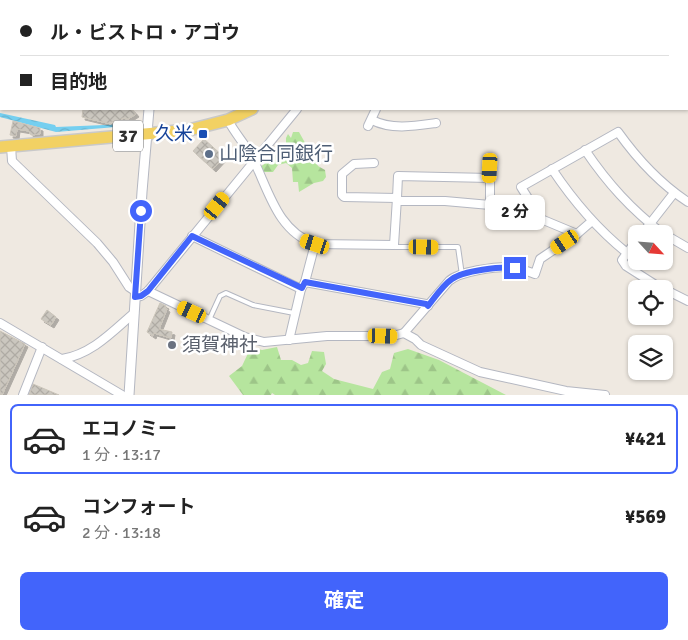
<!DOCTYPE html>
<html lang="ja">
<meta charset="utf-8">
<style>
:root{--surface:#fff;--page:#f6f6f6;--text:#222;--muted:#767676;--line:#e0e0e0;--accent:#4264fb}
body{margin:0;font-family:Signika,"Noto Sans JP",sans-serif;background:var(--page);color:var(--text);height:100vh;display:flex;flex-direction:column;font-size:19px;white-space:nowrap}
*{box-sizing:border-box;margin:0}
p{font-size:16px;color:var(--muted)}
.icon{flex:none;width:28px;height:28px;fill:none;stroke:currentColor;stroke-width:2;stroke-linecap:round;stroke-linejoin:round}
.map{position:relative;height:395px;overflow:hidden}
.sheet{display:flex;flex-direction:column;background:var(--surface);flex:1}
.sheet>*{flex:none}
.hud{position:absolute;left:0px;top:0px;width:689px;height:110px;box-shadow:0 1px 4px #0004;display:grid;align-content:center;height:110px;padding:0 20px;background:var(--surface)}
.needle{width:32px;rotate:116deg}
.buttons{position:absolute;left:628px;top:225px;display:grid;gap:10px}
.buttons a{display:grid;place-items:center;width:45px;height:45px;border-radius:8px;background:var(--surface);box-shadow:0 1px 4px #0004;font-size:25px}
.end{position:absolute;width:22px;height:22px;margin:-11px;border:6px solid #4264fb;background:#fff;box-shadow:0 0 0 2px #fff}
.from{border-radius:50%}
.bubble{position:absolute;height:35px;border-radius:8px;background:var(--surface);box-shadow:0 1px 4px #0004;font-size:16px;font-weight:700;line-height:35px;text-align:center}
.car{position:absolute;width:15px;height:30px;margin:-15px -8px;border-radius:6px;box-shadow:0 0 4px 1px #0007;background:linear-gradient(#f5c518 24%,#345 0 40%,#f5c518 0 76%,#345 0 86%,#f5c518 0)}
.hud b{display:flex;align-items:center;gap:18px;height:48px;font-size:19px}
.hud b+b{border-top:1px solid var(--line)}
.hud i{width:12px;height:12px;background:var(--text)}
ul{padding:9px 0 0;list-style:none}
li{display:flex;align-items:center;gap:15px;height:70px;margin:0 10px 8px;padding:0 10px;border:2px solid transparent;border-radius:8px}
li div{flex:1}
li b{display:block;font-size:19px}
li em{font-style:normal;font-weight:700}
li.selected{border-color:var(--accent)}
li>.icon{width:45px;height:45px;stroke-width:1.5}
.cta{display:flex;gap:10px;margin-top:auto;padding:10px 20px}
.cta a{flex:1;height:58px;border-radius:8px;background:var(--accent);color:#fff;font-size:20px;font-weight:700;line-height:58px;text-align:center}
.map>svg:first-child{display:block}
.forest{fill:url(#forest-firs)}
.water{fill:url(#water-waves)}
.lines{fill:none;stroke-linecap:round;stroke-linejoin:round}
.river{stroke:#75cff0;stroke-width:12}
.building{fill:url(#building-cross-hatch);stroke:#cbc5ba;filter:url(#shadow)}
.service-casing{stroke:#b4b7c1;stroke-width:6}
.minor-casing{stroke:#b4b7c1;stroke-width:10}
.tertiary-casing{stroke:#b4b7c1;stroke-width:11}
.primary-casing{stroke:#c9c9c9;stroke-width:14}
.service{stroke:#fff;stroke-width:4}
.minor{stroke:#fff;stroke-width:8}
.tertiary{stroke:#fff;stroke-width:9}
.primary{stroke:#f2d163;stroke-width:11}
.route{stroke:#4264fb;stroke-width:6}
.transit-dot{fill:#1a4fb4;stroke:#fff;stroke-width:2}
.service-dot{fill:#5c6f8a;stroke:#fff;stroke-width:2}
.worship-dot{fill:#6b7280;stroke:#fff;stroke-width:2}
.labels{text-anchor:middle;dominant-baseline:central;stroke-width:5;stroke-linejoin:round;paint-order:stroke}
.shield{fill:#fff;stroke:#6d6d6d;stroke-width:1}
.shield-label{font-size:18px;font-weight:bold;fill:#2e2e2e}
.transit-label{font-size:19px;fill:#164399;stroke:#fff;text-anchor:end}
.service-label{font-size:19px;fill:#4e5e75;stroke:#fff;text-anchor:start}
.worship-label{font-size:19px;fill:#5b616d;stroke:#fff;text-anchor:start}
</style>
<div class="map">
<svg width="688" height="395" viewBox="0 0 688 395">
<defs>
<pattern id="forest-firs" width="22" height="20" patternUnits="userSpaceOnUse" patternTransform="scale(1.25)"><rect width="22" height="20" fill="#b6e59e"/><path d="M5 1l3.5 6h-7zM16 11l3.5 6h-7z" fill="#9dc588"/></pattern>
<pattern id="water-waves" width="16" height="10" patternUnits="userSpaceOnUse" patternTransform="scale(1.25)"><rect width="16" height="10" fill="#75cff0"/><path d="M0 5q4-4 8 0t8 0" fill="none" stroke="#66b2ce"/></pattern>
<pattern id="building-cross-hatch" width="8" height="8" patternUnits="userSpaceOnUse" patternTransform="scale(1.25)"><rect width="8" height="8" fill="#cbc7bf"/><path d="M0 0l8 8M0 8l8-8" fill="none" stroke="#afaba4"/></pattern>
<filter id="shadow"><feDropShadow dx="3" dy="3" stdDeviation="0" flood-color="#0004"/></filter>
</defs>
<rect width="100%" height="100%" fill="#efe9e1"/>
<!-- forest -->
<g class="forest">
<polygon points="293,132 299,132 318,166 325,170 326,177 323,181 314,183 299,192 298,182 293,182 292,168 286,163 278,165 273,172 264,172 260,167 273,158 286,143 286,138 288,134 291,138"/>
<polygon points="251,347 262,350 277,347 281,360 292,360 301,365 308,363 312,351 324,352 326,364 322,371 334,379 373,389 382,372 390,369 394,353 408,349 439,360 506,395 275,395 272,393 271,395 243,395 229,376 242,366"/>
</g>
<!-- water -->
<polygon class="water" points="0,113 55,125 56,127 128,124 128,126 56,132 0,117"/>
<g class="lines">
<!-- river -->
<polyline class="river" points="417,1 419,0"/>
</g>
<!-- building -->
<g class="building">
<polygon points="83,109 132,109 136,114 128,119 122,118 121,122 111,122 111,124 82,117"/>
<polygon points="13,121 40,128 40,134 31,135 29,131 17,129 16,136 10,135"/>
<polygon points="204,139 224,157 213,169 193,151"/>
<polygon points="160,303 166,306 165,308 167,309 159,329 172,332 171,338 154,333 153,336 147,332"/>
<polygon points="47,310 56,317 51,325 41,319"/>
<polygon points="0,331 25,344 2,395 0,395"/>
<polygon points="33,384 59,395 29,395"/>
</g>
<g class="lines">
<defs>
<g id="service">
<polyline points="394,245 396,247 458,247 462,275"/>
<polyline points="209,320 220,296 226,293 253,305 294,313"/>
</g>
<g id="minor">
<polyline points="334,0 341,1"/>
<polyline points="468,0 469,1"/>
<polyline points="32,1 33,0"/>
<polyline points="198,1 198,0"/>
<polyline points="226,1 226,0"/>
<polyline points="290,1 290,0"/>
<polyline points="361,1 361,0"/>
<polyline points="399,1 399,0"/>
<polyline points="423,1 425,0"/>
<polyline points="0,9 1,9"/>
<polyline points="688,43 688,41"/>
<path d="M228,120C234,132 244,143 251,155C268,187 276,231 315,244L394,245L397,198"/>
<path d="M372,120C391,130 415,126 436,123"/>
<polyline points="368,126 376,109"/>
<polyline points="11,146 12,161 97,243 113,262 129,287 135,291"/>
<path d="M585,150C608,184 631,209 663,234"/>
<polyline points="374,163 354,164 342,174 342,195 344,197 397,198 398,176 490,178"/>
<path d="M552,169C574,202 596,228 627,253"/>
<polyline points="397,201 445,201 490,205 490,168"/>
<polyline points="577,234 592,221"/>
<polyline points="642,234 674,193"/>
<polyline points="664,234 688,248"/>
<polyline points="192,236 301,289 289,340"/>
<polyline points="636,241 622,260 626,266 662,289"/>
<polyline points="305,282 315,244"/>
<polyline points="301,289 305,282 426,304 428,306"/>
<polyline points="664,289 688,301"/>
<polyline points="148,291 245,337 264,342 327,336 393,336 404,333 415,339 421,345 480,372 566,391 605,395"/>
<polyline points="135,297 141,296 148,291 297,109"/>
<polyline points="0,323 122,395"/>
<path d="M404,333L449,281C460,271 494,267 509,267C518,267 527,271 535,274L540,259L577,234L541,219L521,187L618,132C638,160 659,183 688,202"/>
<path d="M62,359C92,354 112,332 134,313"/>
<polyline points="23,395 42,347"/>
</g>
<g id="tertiary">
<polyline points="137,0 138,1"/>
<polyline points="129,395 142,192 149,109"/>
</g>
<g id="primary">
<polyline points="490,1 493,0"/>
<polyline points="0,147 189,130 228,120 252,109"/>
</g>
</defs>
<!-- service casing -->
<use href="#service" class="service-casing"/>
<!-- minor casing -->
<use href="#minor" class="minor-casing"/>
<!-- tertiary casing -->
<use href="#tertiary" class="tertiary-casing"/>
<!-- primary casing -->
<use href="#primary" class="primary-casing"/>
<!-- service -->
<use href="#service" class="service"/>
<!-- minor -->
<use href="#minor" class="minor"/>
<!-- tertiary -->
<use href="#tertiary" class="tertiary"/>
<!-- primary -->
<use href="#primary" class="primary"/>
</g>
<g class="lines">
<!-- route -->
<path class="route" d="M141,211L135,297L141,296L148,291L192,236L302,288L305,282L426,304L428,306C435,297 443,285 452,279C463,271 501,266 515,268"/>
</g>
<!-- markers -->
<rect class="transit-dot" x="198" y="129" width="10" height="10" rx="2.5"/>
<circle class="service-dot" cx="209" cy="154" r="5"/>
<circle class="worship-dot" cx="172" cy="345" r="5"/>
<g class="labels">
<!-- shield labels -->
<rect class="shield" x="113" y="120.5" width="30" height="31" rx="4"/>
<g class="shield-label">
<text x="128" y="136">37</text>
</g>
<!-- transit labels -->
<g class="transit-label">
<text x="193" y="134">久米</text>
</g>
<!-- service labels -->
<g class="service-label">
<text x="219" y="154">山陰合同銀行</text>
</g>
<!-- worship labels -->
<g class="worship-label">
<text x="182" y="345">須賀神社</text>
</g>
</g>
</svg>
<div class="buttons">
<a><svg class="needle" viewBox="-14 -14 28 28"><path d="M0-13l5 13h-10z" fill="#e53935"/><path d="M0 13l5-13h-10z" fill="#767676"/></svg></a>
<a><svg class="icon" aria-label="locate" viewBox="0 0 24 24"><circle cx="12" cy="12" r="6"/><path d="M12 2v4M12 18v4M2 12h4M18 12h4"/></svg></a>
<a><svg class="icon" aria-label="layers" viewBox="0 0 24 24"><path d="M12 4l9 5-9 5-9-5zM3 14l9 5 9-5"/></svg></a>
</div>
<i class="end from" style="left:141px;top:211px"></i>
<i class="end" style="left:515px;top:268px"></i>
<div class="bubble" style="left:485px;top:195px;width:60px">2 分</div>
<i class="car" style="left:490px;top:168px;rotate:183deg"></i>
<i class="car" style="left:217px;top:206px;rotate:39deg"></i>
<i class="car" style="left:565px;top:242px;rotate:236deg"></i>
<i class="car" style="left:315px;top:244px;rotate:288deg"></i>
<i class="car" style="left:424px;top:247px;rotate:91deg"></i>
<i class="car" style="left:192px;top:312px;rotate:295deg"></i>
<i class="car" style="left:383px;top:336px;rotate:92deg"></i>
<div class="hud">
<b><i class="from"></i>ル・ビストロ・アゴウ</b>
<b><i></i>目的地</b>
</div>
</div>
<section class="sheet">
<ul>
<li class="selected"><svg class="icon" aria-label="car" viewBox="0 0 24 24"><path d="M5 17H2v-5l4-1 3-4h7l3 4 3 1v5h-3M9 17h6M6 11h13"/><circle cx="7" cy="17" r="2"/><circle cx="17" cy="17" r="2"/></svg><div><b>エコノミー</b><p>1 分 · 13:17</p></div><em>¥421</em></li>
<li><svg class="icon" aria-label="car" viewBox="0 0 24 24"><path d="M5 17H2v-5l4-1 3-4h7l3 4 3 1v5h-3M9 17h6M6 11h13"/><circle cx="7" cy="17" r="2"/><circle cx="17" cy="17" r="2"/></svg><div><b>コンフォート</b><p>2 分 · 13:18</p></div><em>¥569</em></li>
</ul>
<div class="cta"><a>確定</a></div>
</section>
